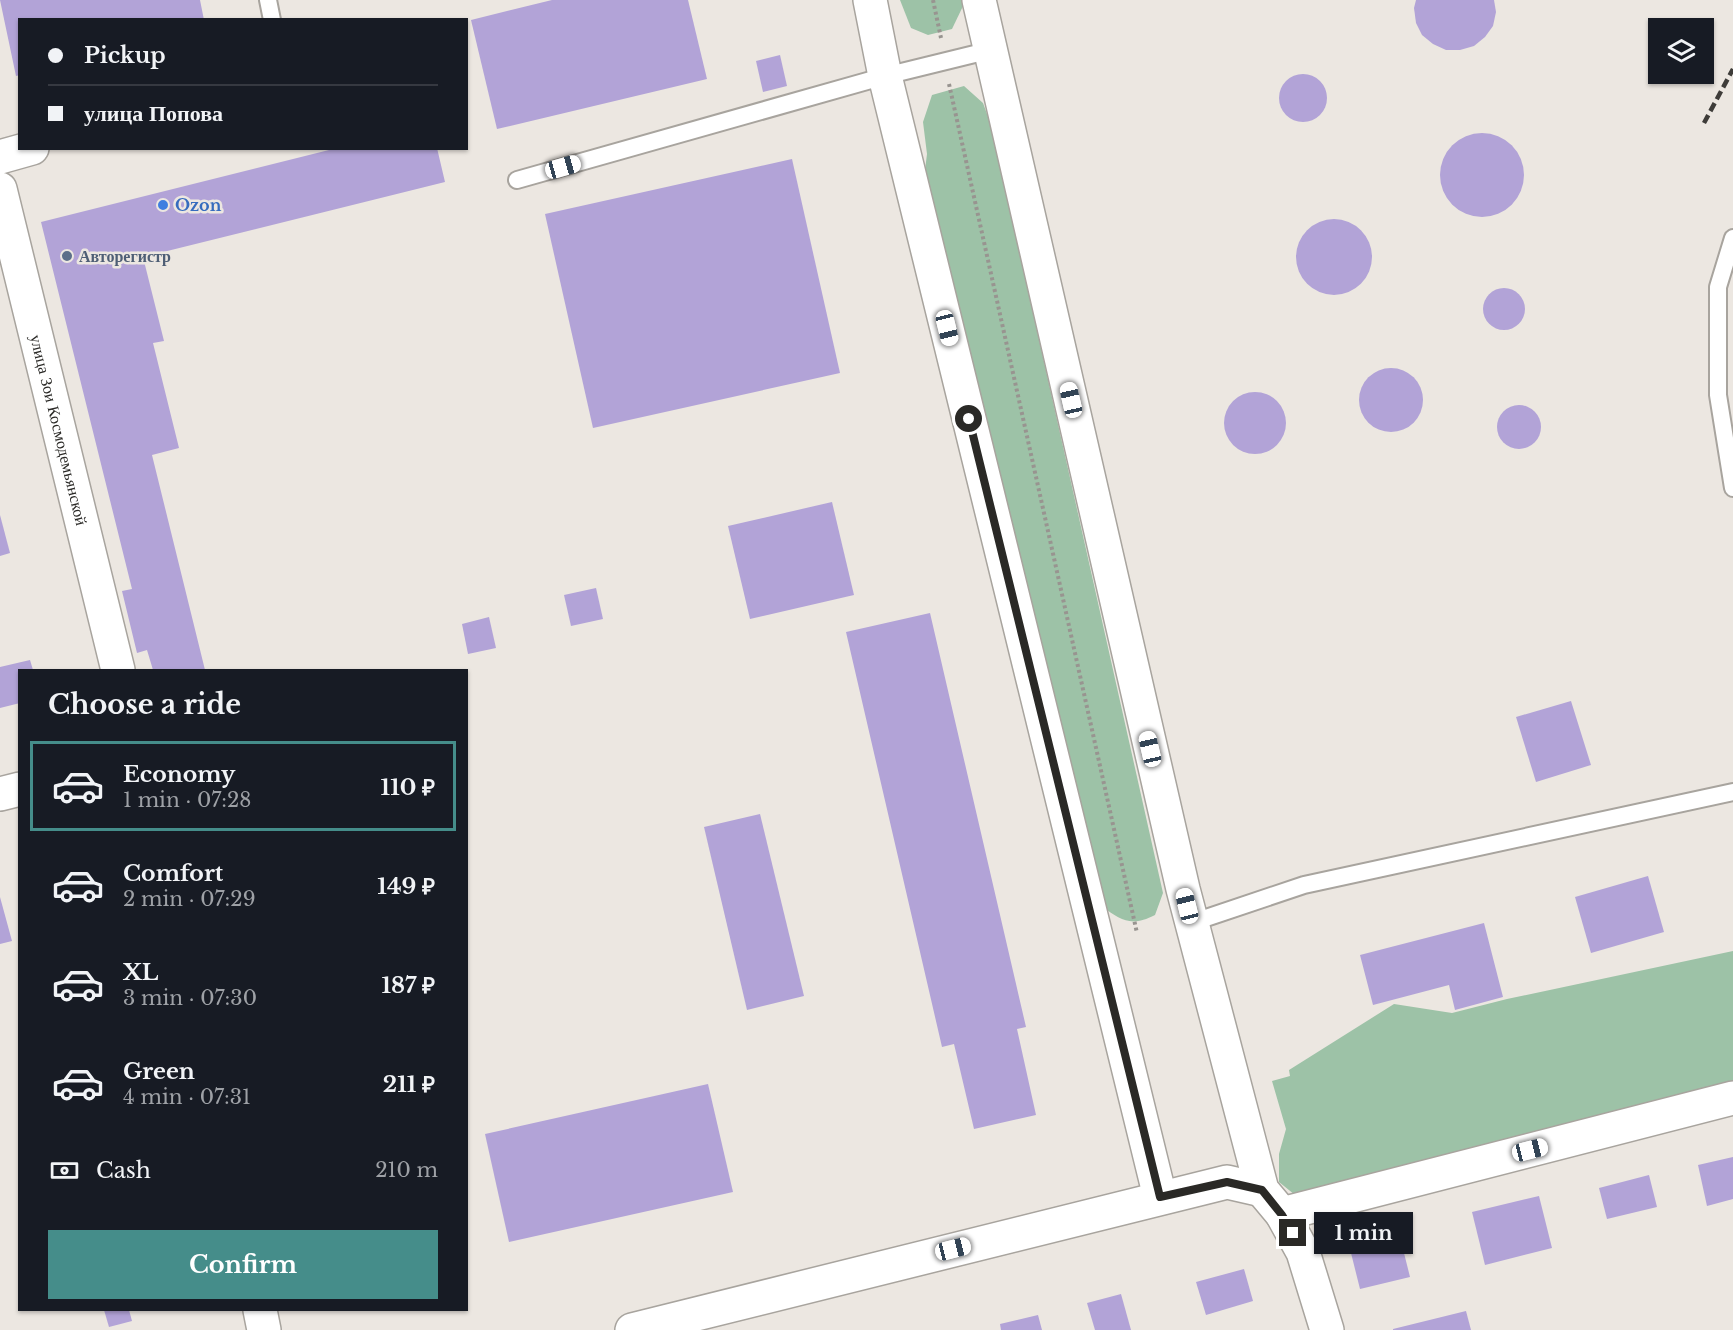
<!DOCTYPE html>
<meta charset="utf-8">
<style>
:root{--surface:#171b24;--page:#242831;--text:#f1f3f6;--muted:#9ea1a6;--line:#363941;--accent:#458d8a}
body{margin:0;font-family:"Libre Baskerville",serif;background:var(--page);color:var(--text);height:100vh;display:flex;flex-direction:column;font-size:22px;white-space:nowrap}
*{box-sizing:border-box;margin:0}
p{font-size:20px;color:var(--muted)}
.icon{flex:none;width:33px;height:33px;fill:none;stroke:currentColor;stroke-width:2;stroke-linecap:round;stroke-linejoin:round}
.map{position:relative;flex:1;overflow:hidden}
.drawer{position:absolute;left:18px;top:669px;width:450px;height:642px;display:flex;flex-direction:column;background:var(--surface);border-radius:0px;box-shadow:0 2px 4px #0004}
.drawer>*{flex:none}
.guide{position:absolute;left:18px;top:18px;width:450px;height:132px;border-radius:0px;box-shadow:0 2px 4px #0004;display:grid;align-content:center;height:132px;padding:0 30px;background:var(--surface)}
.tools{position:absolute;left:1648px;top:18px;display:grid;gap:12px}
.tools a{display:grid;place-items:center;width:66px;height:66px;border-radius:0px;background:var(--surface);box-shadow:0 2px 4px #0004;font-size:30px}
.end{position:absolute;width:27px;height:27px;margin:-14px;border:8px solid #2a2926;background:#fff;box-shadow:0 0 0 3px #fff}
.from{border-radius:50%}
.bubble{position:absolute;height:42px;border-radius:0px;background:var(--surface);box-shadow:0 2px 4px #0004;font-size:20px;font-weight:800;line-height:42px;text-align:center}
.car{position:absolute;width:18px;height:36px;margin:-18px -9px;border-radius:8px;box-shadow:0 0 4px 2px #0007;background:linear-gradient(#fff 24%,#345 0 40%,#fff 0 76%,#345 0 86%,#fff 0)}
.guide b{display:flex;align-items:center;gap:21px;height:57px;font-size:22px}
.guide b+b{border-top:2px solid var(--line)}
.guide i{width:15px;height:15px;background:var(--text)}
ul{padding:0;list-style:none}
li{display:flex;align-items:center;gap:18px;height:90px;margin:0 12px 9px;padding:0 18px;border:3px solid transparent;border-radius:0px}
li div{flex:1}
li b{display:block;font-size:22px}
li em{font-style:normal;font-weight:800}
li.on{border-color:var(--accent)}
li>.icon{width:54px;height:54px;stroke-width:1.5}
h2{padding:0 30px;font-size:27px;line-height:72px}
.pay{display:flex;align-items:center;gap:15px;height:66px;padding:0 30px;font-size:22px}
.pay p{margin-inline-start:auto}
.primary-button{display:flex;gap:12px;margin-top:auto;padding:12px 30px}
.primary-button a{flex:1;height:69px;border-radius:0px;background:var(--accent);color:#fff;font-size:24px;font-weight:800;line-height:69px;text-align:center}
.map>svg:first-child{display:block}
.green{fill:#9dc2a7}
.building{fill:#b2a3d7}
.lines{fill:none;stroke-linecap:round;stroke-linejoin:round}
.service-casing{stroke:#a8a49e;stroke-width:20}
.minor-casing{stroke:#a8a49e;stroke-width:36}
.path{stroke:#989490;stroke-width:4;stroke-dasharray:3 3;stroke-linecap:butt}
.service{stroke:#fff;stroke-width:16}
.minor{stroke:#fff;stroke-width:33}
.rail{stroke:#3e3c39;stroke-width:4.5;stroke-dasharray:9 4.5;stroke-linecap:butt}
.route{stroke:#2a2926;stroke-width:8}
.shop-dot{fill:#3f7fe0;stroke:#ece7e1;stroke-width:2}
.service-dot{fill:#5c6f8a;stroke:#ece7e1;stroke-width:2}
.labels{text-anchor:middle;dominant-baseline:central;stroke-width:5;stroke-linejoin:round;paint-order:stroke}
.shop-label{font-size:16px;font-weight:bold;fill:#366cbe;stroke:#ece7e1;text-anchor:start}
.service-label{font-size:16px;font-weight:bold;fill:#4e5e75;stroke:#ece7e1;text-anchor:start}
.street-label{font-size:16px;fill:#2a2926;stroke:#ece7e1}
</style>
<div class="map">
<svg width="1733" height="1330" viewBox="0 0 1733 1330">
<rect width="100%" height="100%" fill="#ece7e1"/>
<!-- green -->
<g class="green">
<polygon points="900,0 963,0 964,4 952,29 928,35 911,28"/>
<path d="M964,86L983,103L991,125L1163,893L1155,915C1132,927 1121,921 1102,906L924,178L927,154L923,122L932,95Z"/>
<polygon points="1733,951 1733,1112 1300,1199 1279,1182 1279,1154 1286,1129 1272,1081 1290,1076 1289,1070 1394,1004 1452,1013 1507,999"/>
</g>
<!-- building -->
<g class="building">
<polygon points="0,0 200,0 204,20 20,20 20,75 16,76"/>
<polygon points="552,0 688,0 707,79 497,129 471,20"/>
<polygon points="1416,0 1494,0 1496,12 1493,26 1485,37 1474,46 1460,50 1446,50 1433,44 1422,35 1416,23 1414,8"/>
<polygon points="780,55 787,86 763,92 756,61"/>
<circle cx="1303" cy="98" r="24"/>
<circle cx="1482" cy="175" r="42"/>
<polygon points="337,148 437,148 445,182 143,257 164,341 153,343 179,448 152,455 205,670 153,670 147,650 137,653 122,591 132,589 41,222"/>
<polygon points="792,159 840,373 593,428 545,214"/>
<circle cx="1334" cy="257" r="38"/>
<circle cx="1504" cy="309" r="21"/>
<circle cx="1391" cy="400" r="32"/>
<circle cx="1255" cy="423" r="31"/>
<circle cx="1519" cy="427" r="22"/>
<polygon points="832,502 854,595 750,619 728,526"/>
<polygon points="0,515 10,553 0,556"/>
<polygon points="596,588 603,619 571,626 564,595"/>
<polygon points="930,613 1026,1027 1017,1029 1036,1115 974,1129 954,1044 942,1047 846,632"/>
<polygon points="489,617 496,648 468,654 462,624"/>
<polygon points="30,660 33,670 20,670 20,703 0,708 0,667"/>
<polygon points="1571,701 1591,765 1536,782 1516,717"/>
<polygon points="760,814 804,996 747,1010 704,827"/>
<polygon points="1648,876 1664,932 1591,953 1575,897"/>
<polygon points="0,897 12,941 0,944"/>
<polygon points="1484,923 1503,997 1455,1010 1449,985 1373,1005 1360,955"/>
<polygon points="708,1084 733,1192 509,1242 485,1134"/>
<polygon points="1733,1157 1733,1199 1707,1206 1698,1165"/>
<polygon points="1649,1175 1657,1207 1607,1219 1599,1188"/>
<polygon points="1539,1196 1552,1248 1485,1265 1472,1212"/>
<polygon points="1398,1229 1410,1277 1360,1289 1348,1241"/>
<polygon points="1244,1269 1253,1301 1206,1315 1196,1282"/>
<polygon points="1121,1294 1131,1330 1095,1330 1087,1303"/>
<polygon points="104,1310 129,1310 132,1321 109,1327"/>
<polygon points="1466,1311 1471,1330 1393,1330 1393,1329"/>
<polygon points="1038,1315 1042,1330 1001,1330 1000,1324"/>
</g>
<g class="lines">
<defs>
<g id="service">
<polyline points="268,0 272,20"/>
<polyline points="517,180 885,76 991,50"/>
<polyline points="1733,238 1718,287 1718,395 1733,488"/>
<polyline points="1191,923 1304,885 1733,792"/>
</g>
<g id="minor">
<polyline points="870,0 885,76 1160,1197"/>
<polyline points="979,0 1183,889 1262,1190 1282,1214 1303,1252 1327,1330"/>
<polyline points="0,157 32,148"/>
<path id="s1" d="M0,189L118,670"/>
<polyline points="0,794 20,789"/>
<polyline points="1282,1214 1733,1098"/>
<polyline points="260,1310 264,1330"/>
<polyline points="632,1330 1227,1182 1262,1190"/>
</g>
</defs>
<!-- service casing -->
<use href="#service" class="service-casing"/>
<!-- minor casing -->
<use href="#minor" class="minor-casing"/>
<!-- path -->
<g class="path">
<polyline points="933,0 941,38"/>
<polyline points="949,84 1137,933"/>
</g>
<!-- service -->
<use href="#service" class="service"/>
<!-- minor -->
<use href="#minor" class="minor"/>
<!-- rail -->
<polyline class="rail" points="1704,123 1733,69"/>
</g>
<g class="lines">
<!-- route -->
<polyline class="route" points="969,419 1160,1197 1227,1182 1262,1190 1282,1215 1293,1233"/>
</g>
<!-- markers -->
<circle class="shop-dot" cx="163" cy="205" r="6"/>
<circle class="service-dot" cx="67" cy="256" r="6"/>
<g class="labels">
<!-- shop labels -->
<g class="shop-label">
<text x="175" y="205">Ozon</text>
</g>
<!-- service labels -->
<g class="service-label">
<text x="79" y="256">Авторегистр</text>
</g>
<!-- street labels -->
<g class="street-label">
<text stroke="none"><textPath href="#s1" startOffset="248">улица Зои Космодемьянской</textPath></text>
</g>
</g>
</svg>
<div class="tools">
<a><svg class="icon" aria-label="layers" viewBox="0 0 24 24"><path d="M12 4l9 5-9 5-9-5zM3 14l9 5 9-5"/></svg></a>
</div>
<i class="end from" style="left:969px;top:419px"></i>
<i class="end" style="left:1293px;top:1233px"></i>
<div class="bubble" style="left:1314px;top:1212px;width:99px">1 min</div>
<i class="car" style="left:563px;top:167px;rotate:74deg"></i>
<i class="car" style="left:947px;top:328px;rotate:166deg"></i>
<i class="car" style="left:1071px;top:400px;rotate:347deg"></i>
<i class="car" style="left:1150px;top:749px;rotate:347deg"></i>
<i class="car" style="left:1187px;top:906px;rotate:346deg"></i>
<i class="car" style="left:1530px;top:1150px;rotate:76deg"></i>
<i class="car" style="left:953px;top:1249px;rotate:76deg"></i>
<div class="guide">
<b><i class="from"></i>Pickup</b>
<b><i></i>улица Попова</b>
</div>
<section class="drawer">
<h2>Choose a ride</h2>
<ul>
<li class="on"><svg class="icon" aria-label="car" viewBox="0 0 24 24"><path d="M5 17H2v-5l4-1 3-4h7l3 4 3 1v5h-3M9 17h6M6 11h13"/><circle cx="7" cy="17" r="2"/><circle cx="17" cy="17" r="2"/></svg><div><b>Economy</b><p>1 min · 07:28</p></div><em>110 ₽</em></li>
<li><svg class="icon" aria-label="car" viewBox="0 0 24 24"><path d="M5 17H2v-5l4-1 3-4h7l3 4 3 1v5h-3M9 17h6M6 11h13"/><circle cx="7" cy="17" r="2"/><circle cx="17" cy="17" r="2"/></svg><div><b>Comfort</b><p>2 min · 07:29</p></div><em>149 ₽</em></li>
<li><svg class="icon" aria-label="car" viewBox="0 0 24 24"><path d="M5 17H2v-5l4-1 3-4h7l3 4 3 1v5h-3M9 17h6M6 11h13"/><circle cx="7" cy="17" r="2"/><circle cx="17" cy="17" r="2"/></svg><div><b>XL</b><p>3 min · 07:30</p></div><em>187 ₽</em></li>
<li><svg class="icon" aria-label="car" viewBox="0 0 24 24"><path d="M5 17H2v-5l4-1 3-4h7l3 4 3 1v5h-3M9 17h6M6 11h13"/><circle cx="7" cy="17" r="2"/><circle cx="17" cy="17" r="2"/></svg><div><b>Green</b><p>4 min · 07:31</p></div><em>211 ₽</em></li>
</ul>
<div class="pay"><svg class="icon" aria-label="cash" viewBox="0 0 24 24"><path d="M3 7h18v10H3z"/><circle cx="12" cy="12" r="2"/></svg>Cash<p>210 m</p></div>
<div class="primary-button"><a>Confirm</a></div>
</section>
</div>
